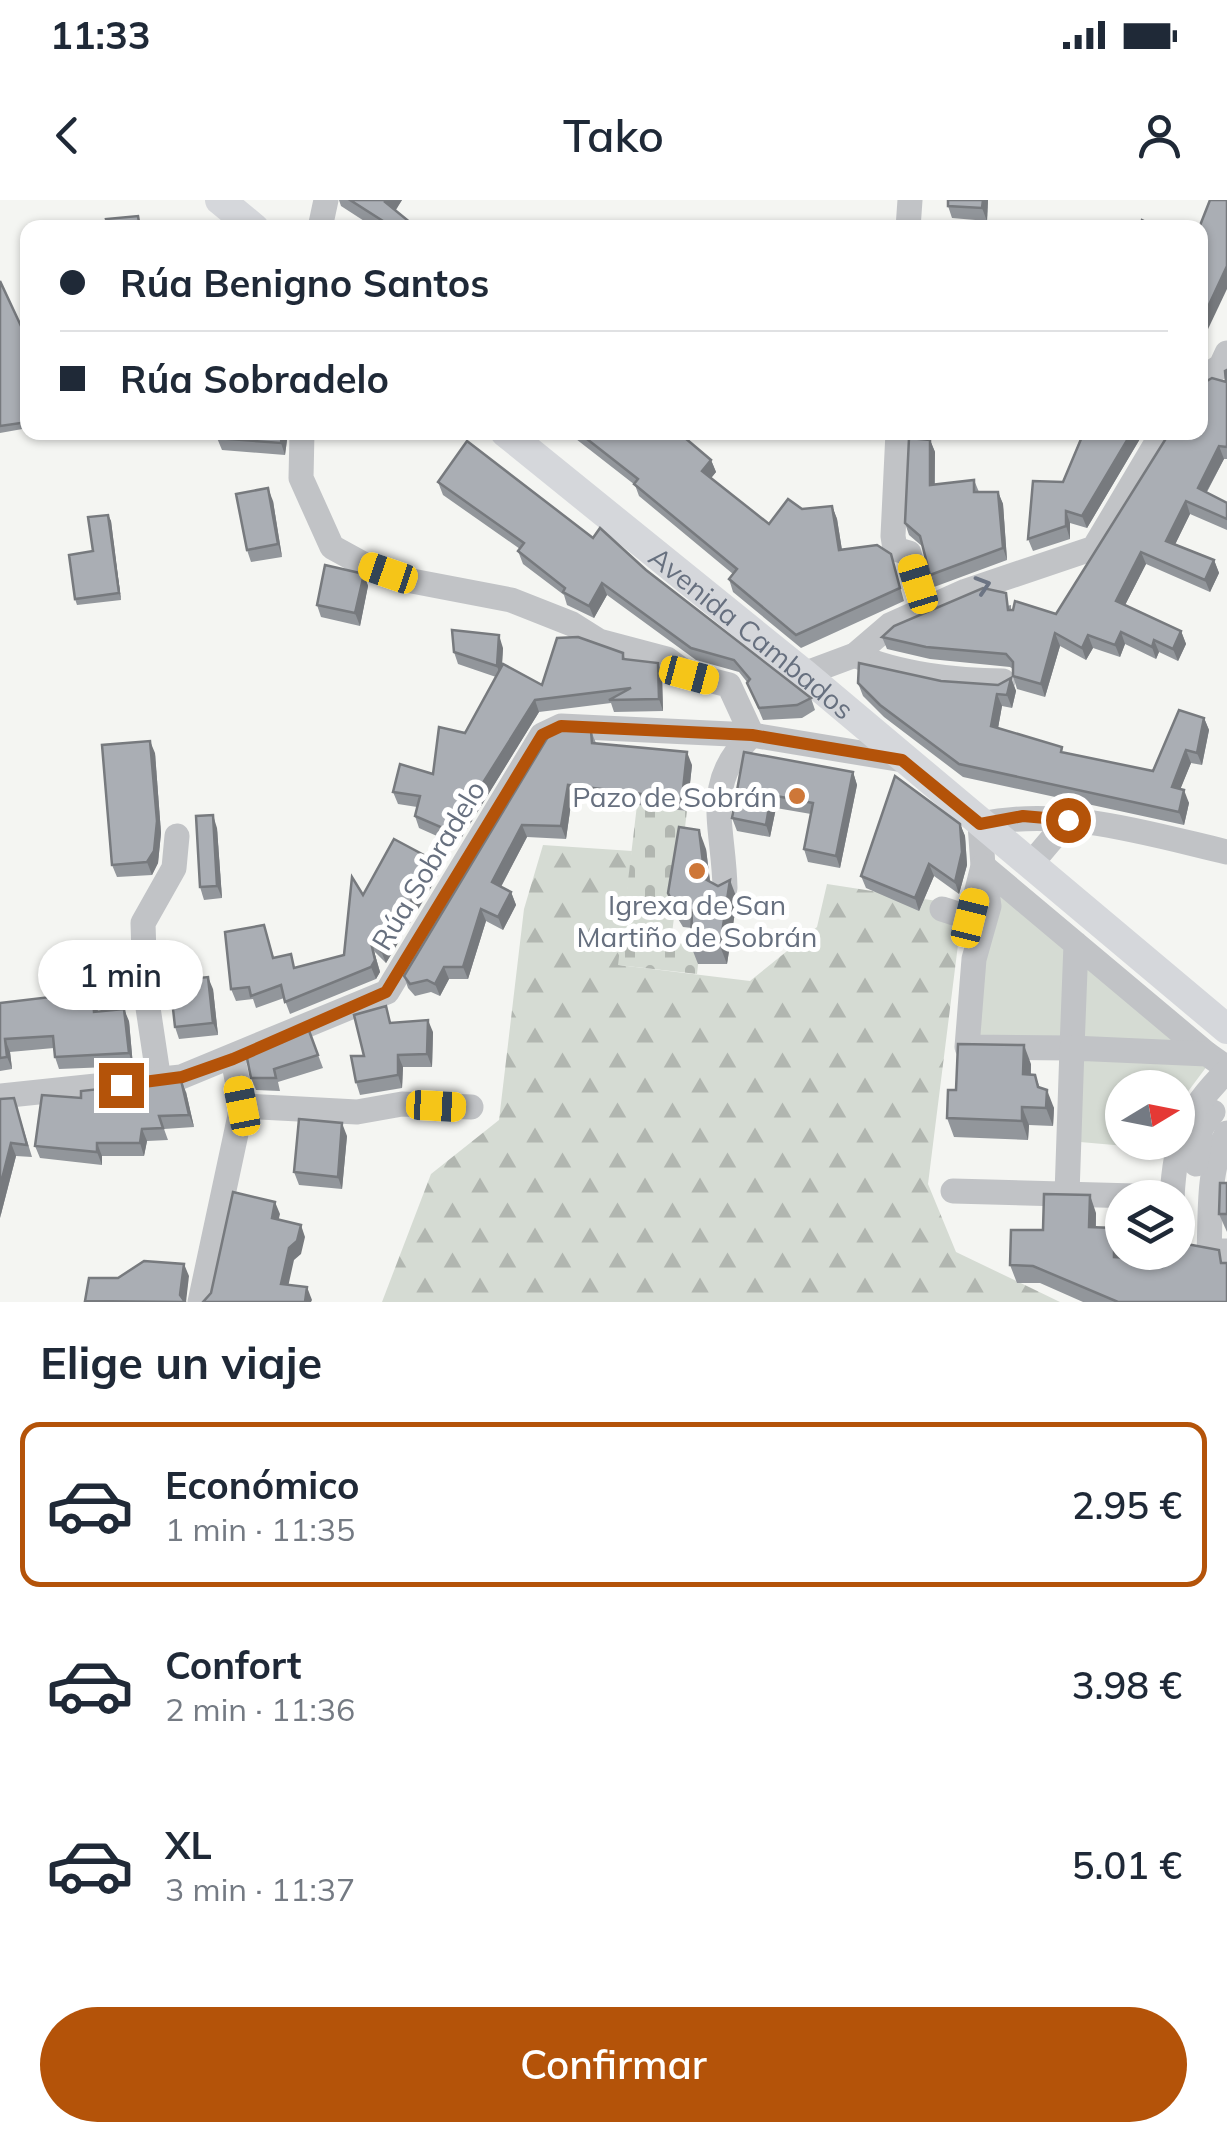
<!DOCTYPE html>
<html lang="es">
<meta charset="utf-8">
<style>
:root{--surface:#fff;--page:#f6f6f7;--text:#1f2937;--muted:#747a83;--line:#e0e1e3;--accent:#b45309}
body{margin:0;font-family:Mulish,sans-serif;background:var(--page);color:var(--text);height:100vh;display:flex;flex-direction:column;font-size:38px;white-space:nowrap}
*{box-sizing:border-box;margin:0}
p{font-size:32px;color:var(--muted)}
.icon{flex:none;width:55px;height:55px;fill:none;stroke:currentColor;stroke-width:2;stroke-linecap:round;stroke-linejoin:round}
.map{position:relative;height:1102px;overflow:hidden}
.side{display:flex;flex-direction:column;background:var(--surface);flex:1}
.side>*{flex:none}
.top-card{position:absolute;left:20px;top:20px;width:1188px;height:220px;border-radius:20px;box-shadow:0 2px 8px #0004;display:grid;align-content:center;height:220px;padding:0 40px;background:var(--surface)}
.needle{width:65px;rotate:80deg}
.buttons{position:absolute;left:1105px;top:870px;display:grid;gap:20px}
.buttons a{display:grid;place-items:center;width:90px;height:90px;border-radius:50%;background:var(--surface);box-shadow:0 2px 8px #0004;font-size:50px}
.end{position:absolute;width:45px;height:45px;margin:-22px;border:12px solid #b45309;background:#fff;box-shadow:0 0 0 5px #fff}
.from{border-radius:50%}
.bubble{position:absolute;height:70px;border-radius:35px;background:var(--surface);box-shadow:0 2px 8px #0004;font-size:32px;font-weight:600;line-height:70px;text-align:center}
.car{position:absolute;width:30px;height:60px;margin:-30px -15px;border-radius:12px;box-shadow:0 0 8px 2px #0007;background:linear-gradient(#f5c518 24%,#345 0 40%,#f5c518 0 76%,#345 0 86%,#f5c518 0)}
.top-card b{display:flex;align-items:center;gap:35px;height:95px;font-size:38px}
.top-card b+b{border-top:2px solid var(--line)}
.top-card i{width:25px;height:25px;background:var(--text)}
ul{padding:0;list-style:none}
li{display:flex;align-items:center;gap:30px;height:165px;margin:0 20px 15px;padding:0 20px;border:5px solid transparent;border-radius:20px}
li div{flex:1}
li b{display:block;font-size:38px}
li em{font-style:normal;font-weight:600}
li.active{border-color:var(--accent)}
li>.icon{width:90px;height:90px;stroke-width:1.5}
h2{padding:0 40px;font-size:45px;line-height:120px}
.cta{display:flex;gap:20px;margin-top:auto;padding:20px 40px}
.cta a{flex:1;height:115px;border-radius:60px;background:var(--accent);color:#fff;font-size:40px;font-weight:600;line-height:115px;text-align:center}
.status{display:flex;justify-content:space-between;align-items:center;height:70px;padding:0 50px;background:var(--surface);direction:ltr}
.status svg{height:28px;fill:currentColor}
header{display:flex;justify-content:space-between;align-items:center;height:130px;padding:0 40px;background:var(--surface);font-size:45px;font-weight:600}
.map>svg:first-child{display:block}
.forest{fill:url(#forest-firs)}
.cemetery{fill:url(#cemetery-stones)}
.park{fill:#d5dbd3}
.lines{fill:none;stroke-linecap:round;stroke-linejoin:round}
.minor{stroke:#c1c3c6;stroke-width:25}
.major{stroke:#d5d7db;stroke-width:30}
.wall{fill:#92969b}
.shaded-wall{fill:#777a7e}
.building{fill:#aaaeb4;stroke:#777a7e;stroke-width:2.5}
.oneway{stroke:#6c7483}
.route{stroke:#b45309;stroke-width:12}
.poi-dot{fill:#ce7738;stroke:#fff;stroke-width:4}
.labels{text-anchor:middle;dominant-baseline:central;stroke-width:10;stroke-linejoin:round;paint-order:stroke}
.street-label{font-size:28px;fill:#67707f;stroke:#fff}
.poi-label{font-size:28px;fill:#67707f;stroke:#fff;text-anchor:end}
</style>
<div class="status"><b>11:33</b><svg viewBox="0 0 49 12"><path d="M0 12V9h3v3zM5 12V6h3v6zM10 12V3h3v9zM15 12V0h3v12zM26 1h20v11H26zM47 4h2v5h-2z"/></svg></div>
<header><svg class="icon" aria-label="back" viewBox="0 0 24 24"><path d="M15 5l-7 7 7 7"/></svg>Tako<svg class="icon" aria-label="person" viewBox="0 0 24 24"><circle cx="12" cy="8" r="4"/><path d="M4 21q1-7 8-7t8 7"/></svg></header>
<div class="map">
<svg width="1227" height="1102" viewBox="0 0 1227 1102">
<defs>
<pattern id="forest-firs" width="22" height="20" patternUnits="userSpaceOnUse" patternTransform="scale(2.5)"><rect width="22" height="20" fill="#d5dbd3"/><path d="M5 1l3.5 6h-7zM16 11l3.5 6h-7z" fill="#b1b6b0"/></pattern>
<pattern id="cemetery-stones" width="16" height="16" patternUnits="userSpaceOnUse" patternTransform="scale(2.5)"><rect width="16" height="16" fill="#d5dbd3"/><path d="M2 7V4a2 2 0 0 1 4 0v3zM10 15v-3a2 2 0 0 1 4 0v3z" fill="#b1b6b0"/></pattern>
</defs>
<rect width="100%" height="100%" fill="#f4f5f2"/>
<!-- forest -->
<polygon class="forest" points="543,645 632,651 619,765 750,781 817,727 827,684 963,705 928,984 956,1052 1060,1102 382,1102 431,974 499,920 524,709"/>
<!-- cemetery -->
<polygon class="cemetery" points="637,605 687,611 671,742 700,746 697,774 618,765"/>
<!-- park -->
<polygon class="park" points="983,666 1213,858 1178,905 1178,888 1122,888 1122,942 1161,943 1159,949 1069,941 1072,848 967,847"/>
<g class="lines">
<!-- minor -->
<g class="minor">
<polyline points="320,28 326,0"/>
<polyline points="908,28 910,0"/>
<polyline points="1200,180 1221,166 1227,153"/>
<path d="M302,232L301,278L332,347L363,364L412,381L511,400L572,424L599,441L667,459L689,475L729,485L752,535C701,583 724,626 725,688"/>
<polyline points="898,232 893,336 895,349 909,353 924,412"/>
<path d="M855,455C897,474 957,481 1003,481"/>
<polyline points="804,474 855,455 890,425 966,391 1094,348 1163,232"/>
<polyline points="1030,665 1068,620"/>
<path d="M942,709L970,718L983,666L980,624C1063,607 1146,633 1227,652"/>
<polyline points="1076,744 1072,848 967,847 974,759 989,706 983,666 1207,854"/>
<polyline points="159,881 145,788 143,723 174,668 177,636"/>
<polyline points="0,896 181,877 387,792 542,535 561,526 752,535 903,560"/>
<polyline points="242,906 357,912 402,904 471,907"/>
<path d="M1227,933C1207,969 1211,1011 1209,1051H1227"/>
<polyline points="1196,964 1201,928 1213,912"/>
<polyline points="953,991 1172,997"/>
<polyline points="1067,994 1072,848 1207,854 1227,868"/>
<path d="M1172,998C1175,940 1185,912 1227,871"/>
<polyline points="1168,1068 1169,1052"/>
<polyline points="200,1102 242,906 233,859"/>
</g>
<!-- major -->
<g class="major">
<polyline points="220,0 254,28"/>
<path id="s1" d="M505,232L804,474L1227,829"/>
</g>
</g>
<!-- wall -->
<g class="wall">
<polygon points="339,0 402,0 395,10 417,28 375,28 341,6"/>
<polygon points="988,0 987,21 952,18 948,6"/>
<polygon points="0,81 28,141 28,228 0,233"/>
<polygon points="1227,170 1227,259 1224,259 1207,292 1227,303 1227,330 1190,314 1175,344 1214,360 1219,373 1210,392 1146,364 1125,405 1181,431 1186,444 1178,461 1159,452 1156,459 1125,444 1120,457 1093,448 1086,460 1060,446 1045,497 1017,489 1013,476 1013,469 1010,467 930,459 887,449 882,437 1011,405 1011,410 1056,414 1226,182"/>
<polygon points="288,232 285,255 222,250 217,238"/>
<polygon points="567,232 667,232 711,260 716,272 711,278 769,324 802,309 832,306 837,319 842,350 891,354 904,401 801,448 733,392 729,379 733,374 639,296 635,285"/>
<polygon points="1083,232 1144,232 1087,328 1070,323 1070,339 1033,351 1028,339 1063,282"/>
<polygon points="930,240 935,252 935,284 974,280 979,292 998,292 1003,304 1007,360 934,387 923,347 909,335 905,323"/>
<polygon points="438,282 593,338 646,370 811,498 815,510 802,518 763,520 747,482 739,472 696,460 607,395 594,418 567,405 564,395 523,364 518,351 520,349 443,295"/>
<polygon points="273,301 282,357 251,362 247,350"/>
<polygon points="108,315 111,321 121,400 77,405 75,399"/>
<polygon points="364,374 368,386 360,426 321,417 317,405"/>
<polygon points="503,448 502,466 542,485 623,453 625,459 662,476 663,511 614,512 611,503 539,512 457,645 419,628 415,616 417,607 398,604 393,592 433,574 465,533 496,477 458,464 454,452"/>
<polygon points="1011,478 1016,491 1012,508 1002,506 998,528 1064,553 1153,571 1204,518 1209,530 1202,565 1191,563 1180,589 1189,603 1184,625 963,577 884,517 863,496 858,483 941,481 998,485"/>
<polygon points="591,531 596,543 692,565 687,611 572,597 566,639 527,637 501,687 511,692 516,705 503,730 486,721 468,779 449,779 440,796 431,792 415,796 408,788 404,776"/>
<polygon points="744,552 853,572 857,585 840,668 808,662 804,649 811,614 776,608 770,637 737,631 732,618"/>
<polygon points="155,553 161,633 158,663 152,675 117,677 112,665"/>
<polygon points="960,624 965,636 967,665 959,694 934,676 919,711 866,688 861,676"/>
<polygon points="217,628 222,698 204,700 200,687"/>
<polygon points="706,649 710,681 737,699 727,764 698,764 691,746 692,728 683,727 674,712 668,693"/>
<polygon points="439,674 386,763 374,751 380,772 376,779 290,814 284,798 256,808 253,799 236,801 231,789 264,725 274,758 296,768 344,755 363,695"/>
<polygon points="92,782 96,794 98,812 129,821 133,866 59,869 55,857 54,848 10,852 12,869 0,871 0,803 51,797"/>
<polygon points="213,789 218,835 179,839 175,827"/>
<polygon points="392,823 433,832 432,867 403,867 402,888 360,895 356,882 364,856"/>
<polygon points="308,828 323,868 278,882 280,891 256,890 251,878"/>
<polygon points="1031,864 1031,874 1035,875 1040,888 1054,908 1053,926 1029,925 1028,940 954,937 947,918 956,890"/>
<polygon points="186,892 194,927 164,929 168,940 147,941 144,956 102,956 102,965 40,958 35,946 81,898"/>
<polygon points="14,898 32,957 16,956 0,1018"/>
<polygon points="347,936 342,989 299,985 294,972"/>
<polygon points="1227,983 1227,1032 1219,1014"/>
<polygon points="1096,1013 1096,1028 1121,1046 1120,1057 1162,1067 1224,1063 1227,1102 1083,1102 1040,1083 1017,1083 1010,1065 1043,1030"/>
</g>
<!-- shaded-wall -->
<g class="shaded-wall">
<polygon points="387,0 402,0 391,18 385,2"/>
<polygon points="983,0 988,0 987,21 982,8"/>
<polygon points="1227,66 1227,89 1200,146 1200,124"/>
<polygon points="282,232 288,232 285,255 281,243"/>
<polygon points="1132,232 1144,232 1087,328 1082,316"/>
<polygon points="930,240 935,252 934,297 930,285"/>
<polygon points="1219,246 1224,259 1202,300 1198,288"/>
<polygon points="711,260 716,272 707,283 702,271"/>
<polygon points="268,288 273,301 282,357 278,344"/>
<polygon points="998,292 1003,304 1007,360 1003,348"/>
<polygon points="1186,301 1190,314 1171,353 1166,341"/>
<polygon points="832,306 837,319 844,363 839,350"/>
<polygon points="1066,311 1070,323 1070,339 1066,326"/>
<polygon points="108,315 111,321 121,400 119,393"/>
<polygon points="1141,352 1146,364 1121,413 1116,401"/>
<polygon points="1214,360 1219,373 1210,392 1205,380"/>
<polygon points="364,374 368,386 360,426 355,413"/>
<polygon points="602,383 607,395 594,418 589,406"/>
<polygon points="1181,431 1186,444 1178,461 1173,449"/>
<polygon points="1121,432 1125,444 1120,457 1115,445"/>
<polygon points="1055,433 1060,446 1045,497 1041,484"/>
<polygon points="499,435 503,448 501,478 497,466"/>
<polygon points="1088,435 1093,448 1086,460 1082,448"/>
<polygon points="1154,440 1159,452 1156,459 1152,447"/>
<polygon points="658,463 662,476 663,511 659,499"/>
<polygon points="1011,478 1016,491 1012,508 1007,495"/>
<polygon points="997,494 1002,506 996,539 991,526"/>
<polygon points="535,500 539,512 457,645 452,632"/>
<polygon points="1204,518 1209,530 1202,565 1197,553"/>
<polygon points="150,541 155,553 161,633 158,663 152,675 147,662"/>
<polygon points="1186,550 1191,563 1176,600 1172,587"/>
<polygon points="687,552 692,565 687,611 682,599"/>
<polygon points="853,572 857,585 840,668 836,656"/>
<polygon points="568,585 572,597 566,639 561,626"/>
<polygon points="1184,590 1189,603 1184,625 1179,612"/>
<polygon points="771,595 776,608 770,637 766,625"/>
<polygon points="213,615 217,628 222,698 217,686"/>
<polygon points="960,624 965,636 967,665 959,694 955,682"/>
<polygon points="522,625 527,637 497,694 492,682"/>
<polygon points="699,630 706,649 712,698 705,679"/>
<polygon points="435,661 439,674 386,763 381,751"/>
<polygon points="929,664 934,676 919,711 915,698"/>
<polygon points="730,680 737,699 727,764 720,746"/>
<polygon points="511,692 516,705 503,730 498,717"/>
<polygon points="481,709 486,721 468,779 463,767"/>
<polygon points="370,738 380,772 376,779 371,767"/>
<polygon points="444,767 449,779 440,796 435,784"/>
<polygon points="208,777 213,789 218,835 213,823"/>
<polygon points="92,782 96,794 99,824 94,812"/>
<polygon points="124,809 129,821 133,866 129,853"/>
<polygon points="428,820 433,832 432,867 427,854"/>
<polygon points="5,839 10,852 12,869 7,857"/>
<polygon points="1024,845 1031,864 1030,892 1023,874"/>
<polygon points="398,855 403,867 402,888 398,875"/>
<polygon points="181,880 186,892 194,927 189,915"/>
<polygon points="1047,890 1054,908 1053,926 1046,908"/>
<polygon points="1022,907 1029,925 1028,940 1022,921"/>
<polygon points="342,923 347,936 342,989 338,977"/>
<polygon points="142,929 147,941 144,956 140,943"/>
<polygon points="11,943 16,956 0,1018 0,987"/>
<polygon points="97,943 102,956 102,965 97,952"/>
<polygon points="1090,995 1096,1013 1095,1045 1089,1027"/>
<polygon points="275,1002 280,1014 276,1030 272,1018"/>
<polygon points="301,1025 305,1037 301,1054 294,1060 286,1096 281,1084 289,1048"/>
<polygon points="1114,1028 1121,1046 1120,1074 1114,1057"/>
<polygon points="184,1064 189,1076 186,1102 180,1095"/>
<polygon points="307,1087 312,1100 311,1102 305,1102"/>
</g>
<!-- building -->
<g class="building">
<polygon points="350,0 387,0 385,2 417,28 394,28"/>
<polygon points="948,0 983,0 982,8 948,6"/>
<polygon points="1210,0 1227,0 1227,66 1200,124 1200,28 1199,28"/>
<polygon points="138,16 140,28 108,28 106,19"/>
<polygon points="1142,20 1158,28 1138,28"/>
<polygon points="468,22 475,28 463,28"/>
<polygon points="0,81 28,141 28,222 0,226"/>
<polygon points="1227,170 1227,247 1219,246 1198,288 1227,303 1227,319 1186,301 1166,341 1214,360 1205,380 1141,352 1116,401 1181,431 1173,449 1154,440 1152,447 1121,432 1115,445 1088,435 1082,448 1055,433 1041,484 1013,476 1013,462 1006,454 926,447 882,437 894,426 983,388 1006,393 1008,410 1013,410 1015,401 1056,414 1170,232 1200,232 1200,185 1212,178 1226,182 1225,171"/>
<polygon points="217,232 282,232 281,243 217,238"/>
<polygon points="578,232 667,232 673,237 678,232 711,260 702,271 769,324 788,299 802,309 832,306 839,350 877,345 891,354 900,388 796,435 729,379 737,369 634,284 638,279"/>
<polygon points="1084,232 1132,232 1082,316 1066,311 1066,326 1028,339 1033,281 1063,282"/>
<polygon points="909,238 930,240 930,285 974,280 974,292 998,292 1003,348 930,375 920,336 905,323"/>
<polygon points="467,241 593,338 600,328 646,370 811,498 797,505 759,508 747,483 750,479 734,460 691,448 602,383 589,406 563,392 565,388 518,351 524,343 438,282"/>
<polygon points="268,288 278,344 247,350 236,294"/>
<polygon points="108,315 119,393 75,399 69,355 93,351 88,317"/>
<polygon points="325,365 364,374 355,413 317,405"/>
<polygon points="452,430 499,435 497,466 454,452"/>
<polygon points="578,437 623,453 623,459 658,463 659,499 609,500 631,488 535,500 452,632 415,616 420,596 393,592 400,564 433,574 439,527 465,533 503,464 542,485 557,438"/>
<polygon points="859,463 941,481 998,485 1011,478 1007,495 997,494 991,526 1062,547 1061,552 1153,571 1179,510 1204,518 1197,553 1186,550 1172,587 1184,590 1179,612 959,564 880,505 858,483"/>
<polygon points="560,530 591,531 592,543 687,552 682,599 568,585 561,626 522,625 492,682 511,692 498,717 481,709 463,767 444,767 435,784 427,780 410,784 404,776 549,535"/>
<polygon points="150,541 157,621 154,651 147,662 112,665 102,545"/>
<polygon points="744,552 853,572 836,656 804,649 813,603 771,595 766,625 732,618"/>
<polygon points="895,576 960,624 962,652 955,682 929,664 915,698 861,676"/>
<polygon points="213,615 217,686 200,687 196,616"/>
<polygon points="679,627 699,630 705,679 718,686 730,680 720,746 691,746 692,710 676,709 668,693"/>
<polygon points="394,639 435,661 381,751 370,738 375,760 371,767 285,802 281,785 251,796 249,787 231,789 225,732 264,725 273,758 291,754 294,768 344,755 352,677 363,695"/>
<polygon points="208,777 213,823 175,827 170,781"/>
<polygon points="92,782 94,812 124,809 129,853 55,857 53,836 5,839 7,857 0,858 0,803 51,797 50,785"/>
<polygon points="386,806 390,823 428,820 427,854 398,855 398,875 356,882 351,856 364,856 354,815"/>
<polygon points="308,828 318,855 274,869 276,878 251,878 246,853"/>
<polygon points="958,844 1024,845 1023,874 1035,875 1038,887 1047,890 1046,908 1022,907 1022,921 947,918 948,890 956,890"/>
<polygon points="181,880 189,915 159,916 163,928 142,929 140,943 97,943 97,952 35,946 42,895 81,898 81,891"/>
<polygon points="14,898 27,945 11,943 0,987 0,899"/>
<polygon points="299,919 342,923 338,977 294,972"/>
<polygon points="1220,983 1227,983 1227,1014 1219,1014"/>
<polygon points="233,992 275,1002 272,1018 301,1025 297,1041 289,1048 281,1084 307,1087 305,1102 203,1102 211,1093"/>
<polygon points="1044,994 1090,995 1089,1027 1114,1028 1114,1057 1148,1059 1162,1067 1174,1060 1178,1044 1192,1045 1219,1050 1221,1063 1227,1063 1227,1102 1118,1102 1033,1066 1010,1065 1011,1030 1043,1030"/>
<polygon points="144,1061 184,1064 180,1095 185,1102 85,1101 89,1078 118,1078"/>
</g>
<!-- one-way arrows -->
<defs><path id="oneway-chevron" d="M-2-3.5L2.5 0L-2 3.5" fill="none" stroke-width="1.6" stroke-linecap="round" stroke-linejoin="round" transform="scale(2.5)"/></defs>
<use class="oneway" href="#oneway-chevron" transform="translate(983 385) rotate(-18)"/>
<g class="lines">
<!-- route -->
<polyline class="route" points="121,885 182,877 233,859 386,792 542,535 561,526 752,535 902,560 980,624 1023,616 1068,620"/>
</g>
<!-- markers -->
<g class="poi-dot">
<circle cx="797" cy="596" r="10"/>
<circle cx="697" cy="671" r="10"/>
</g>
<g class="labels">
<!-- street labels -->
<g class="street-label">
<text stroke="none"><textPath href="#s1" startOffset="318">Avenida Cambados</textPath></text>
<text transform="translate(428 665) rotate(-59)">Rúa Sobradelo</text>
</g>
<!-- poi labels -->
<g class="poi-label">
<text x="777" y="596">Pazo de Sobrán</text>
<text x="697" y="704" text-anchor="middle">Igrexa de San<tspan x="697" dy="32">Martiño de Sobrán</tspan></text>
</g>
</g>
</svg>
<div class="buttons">
<a><svg class="needle" viewBox="-14 -14 28 28"><path d="M0-13l5 13h-10z" fill="#e53935"/><path d="M0 13l5-13h-10z" fill="#747a83"/></svg></a>
<a><svg class="icon" aria-label="layers" viewBox="0 0 24 24"><path d="M12 4l9 5-9 5-9-5zM3 14l9 5 9-5"/></svg></a>
</div>
<i class="end from" style="left:1068px;top:620px"></i>
<i class="end" style="left:121px;top:885px"></i>
<div class="bubble" style="left:38px;top:740px;width:165px">1 min</div>
<i class="car" style="left:388px;top:373px;rotate:289deg"></i>
<i class="car" style="left:918px;top:384px;rotate:343deg"></i>
<i class="car" style="left:689px;top:475px;rotate:105deg"></i>
<i class="car" style="left:970px;top:718px;rotate:14deg"></i>
<i class="car" style="left:242px;top:906px;rotate:349deg"></i>
<i class="car" style="left:436px;top:906px;rotate:93deg"></i>
<div class="top-card">
<b><i class="from"></i>Rúa Benigno Santos</b>
<b><i></i>Rúa Sobradelo</b>
</div>
</div>
<section class="side">
<h2>Elige un viaje</h2>
<ul>
<li class="active"><svg class="icon" aria-label="car" viewBox="0 0 24 24"><path d="M5 17H2v-5l4-1 3-4h7l3 4 3 1v5h-3M9 17h6M6 11h13"/><circle cx="7" cy="17" r="2"/><circle cx="17" cy="17" r="2"/></svg><div><b>Económico</b><p>1 min · 11:35</p></div><em>2.95 €</em></li>
<li><svg class="icon" aria-label="car" viewBox="0 0 24 24"><path d="M5 17H2v-5l4-1 3-4h7l3 4 3 1v5h-3M9 17h6M6 11h13"/><circle cx="7" cy="17" r="2"/><circle cx="17" cy="17" r="2"/></svg><div><b>Confort</b><p>2 min · 11:36</p></div><em>3.98 €</em></li>
<li><svg class="icon" aria-label="car" viewBox="0 0 24 24"><path d="M5 17H2v-5l4-1 3-4h7l3 4 3 1v5h-3M9 17h6M6 11h13"/><circle cx="7" cy="17" r="2"/><circle cx="17" cy="17" r="2"/></svg><div><b>XL</b><p>3 min · 11:37</p></div><em>5.01 €</em></li>
</ul>
<div class="cta"><a>Confirmar</a></div>
</section>
